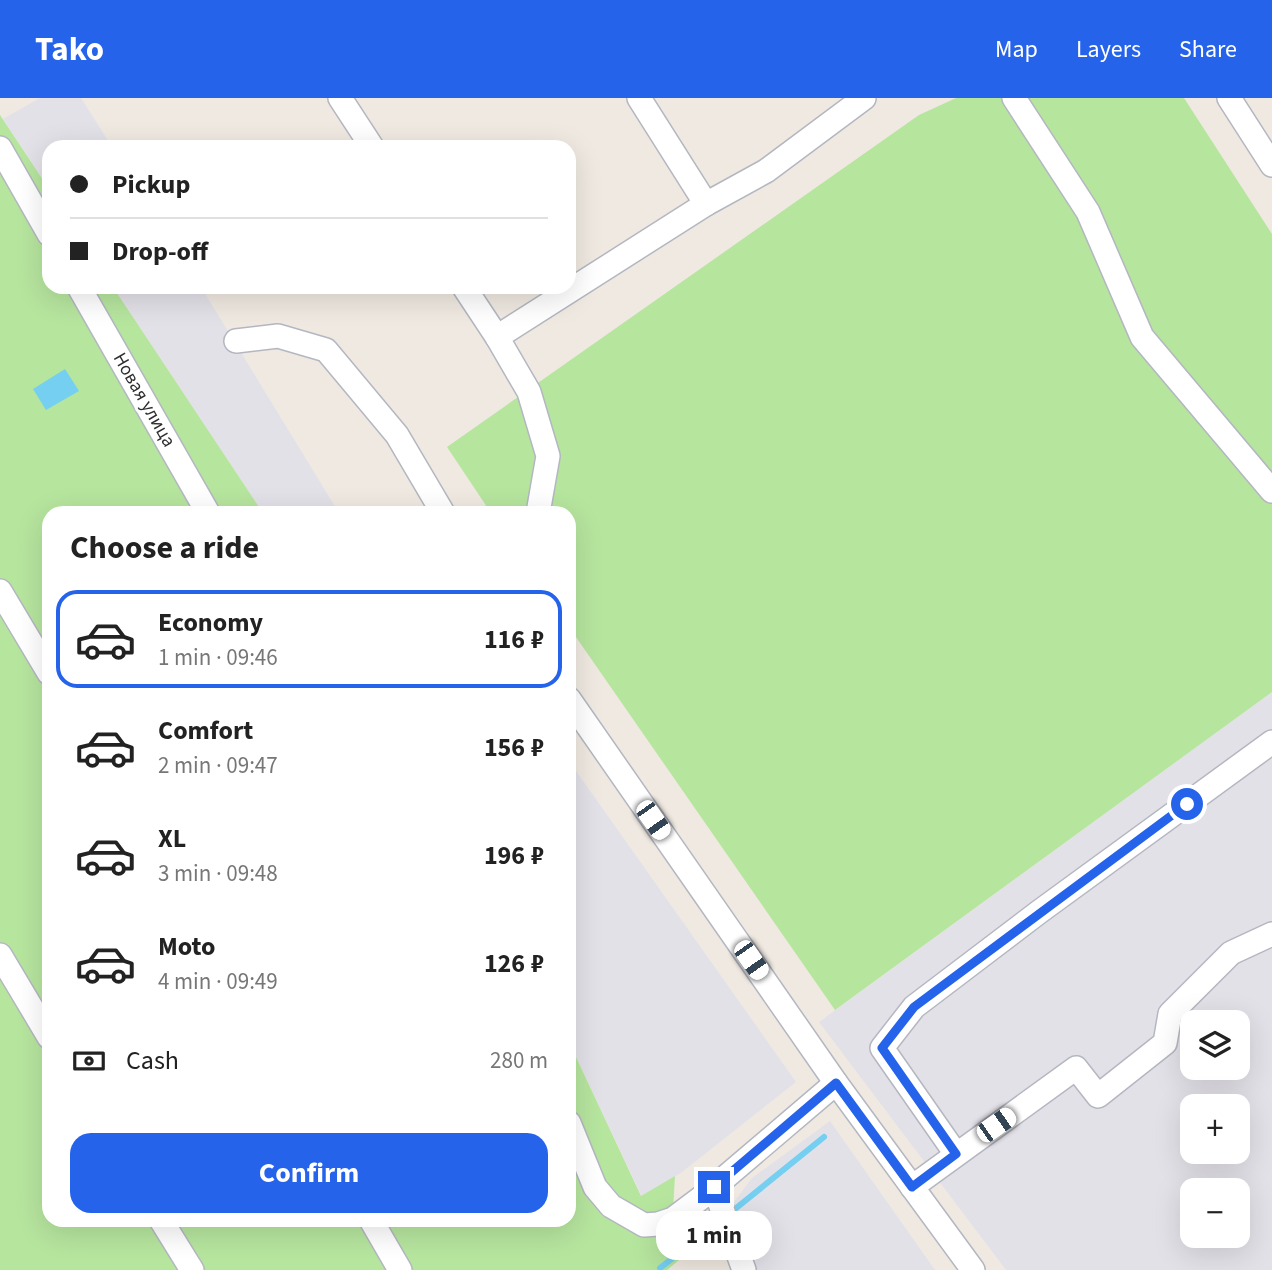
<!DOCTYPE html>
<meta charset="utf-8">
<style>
:root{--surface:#fff;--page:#f6f6f6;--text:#222;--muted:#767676;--line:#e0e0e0;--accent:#2563eb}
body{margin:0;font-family:"Source Sans 3",sans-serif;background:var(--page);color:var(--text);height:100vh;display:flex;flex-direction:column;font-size:26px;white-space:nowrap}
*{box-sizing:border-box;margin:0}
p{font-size:23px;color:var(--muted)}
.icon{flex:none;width:38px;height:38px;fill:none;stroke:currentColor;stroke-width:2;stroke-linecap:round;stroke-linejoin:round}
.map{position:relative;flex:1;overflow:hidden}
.side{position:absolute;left:42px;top:408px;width:534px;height:721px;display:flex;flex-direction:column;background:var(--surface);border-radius:21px;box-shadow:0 7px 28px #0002}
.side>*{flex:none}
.banner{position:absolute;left:42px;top:42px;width:534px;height:154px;border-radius:21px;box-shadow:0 7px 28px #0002;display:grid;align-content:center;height:154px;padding:0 28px;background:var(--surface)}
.tools{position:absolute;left:1180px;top:912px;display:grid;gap:14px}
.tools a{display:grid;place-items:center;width:70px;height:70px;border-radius:14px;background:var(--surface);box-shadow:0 7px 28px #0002;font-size:35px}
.end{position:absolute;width:32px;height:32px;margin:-16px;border:9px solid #2563eb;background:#fff;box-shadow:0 0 0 4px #fff}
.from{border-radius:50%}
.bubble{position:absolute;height:49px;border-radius:21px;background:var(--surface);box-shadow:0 7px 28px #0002;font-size:23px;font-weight:700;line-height:49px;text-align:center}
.car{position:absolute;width:21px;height:42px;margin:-21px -10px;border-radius:9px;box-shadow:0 0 5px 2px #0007;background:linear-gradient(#fff 24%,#345 0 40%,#fff 0 76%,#345 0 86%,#fff 0)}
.banner b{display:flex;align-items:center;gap:24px;height:66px;font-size:26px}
.banner b+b{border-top:2px solid var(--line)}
.banner i{width:18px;height:18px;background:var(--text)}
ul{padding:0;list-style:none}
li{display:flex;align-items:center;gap:21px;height:98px;margin:0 14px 10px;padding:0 14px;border:4px solid transparent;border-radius:21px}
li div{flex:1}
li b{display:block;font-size:26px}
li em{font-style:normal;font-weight:700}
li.selected{border-color:var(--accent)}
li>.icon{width:63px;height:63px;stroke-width:1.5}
h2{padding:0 28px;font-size:32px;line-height:84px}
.pay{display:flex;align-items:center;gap:18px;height:77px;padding:0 28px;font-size:26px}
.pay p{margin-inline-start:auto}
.button{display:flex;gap:14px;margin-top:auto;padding:14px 28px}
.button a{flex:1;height:80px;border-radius:21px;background:var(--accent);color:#fff;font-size:28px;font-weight:700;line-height:80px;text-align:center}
header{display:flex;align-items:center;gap:42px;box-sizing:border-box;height:98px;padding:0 35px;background:var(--accent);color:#fff}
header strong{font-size:33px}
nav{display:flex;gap:38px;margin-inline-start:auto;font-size:24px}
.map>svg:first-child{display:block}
.industrial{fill:#e3e1e8;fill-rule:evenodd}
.green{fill:#b6e59e}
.water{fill:#75cff0}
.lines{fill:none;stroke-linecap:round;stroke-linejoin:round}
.stream{stroke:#75cff0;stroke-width:6}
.minor-casing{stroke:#b4b7c1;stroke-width:26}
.minor{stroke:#fff;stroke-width:23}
.route{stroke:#2563eb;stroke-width:9}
.labels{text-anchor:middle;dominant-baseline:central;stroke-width:6;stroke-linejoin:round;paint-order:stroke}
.street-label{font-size:19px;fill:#2e2e2e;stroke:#fff}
</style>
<header>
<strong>Tako</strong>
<nav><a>Map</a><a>Layers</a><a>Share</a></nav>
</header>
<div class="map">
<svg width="1272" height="1172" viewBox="0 0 1272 1172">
<rect width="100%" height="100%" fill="#efe9e1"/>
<!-- industrial -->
<g class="industrial">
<polygon points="40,0 81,0 112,49 49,49 49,91 3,21"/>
<polygon points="113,189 201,189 339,415 263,415"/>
<path d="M1272,594V1172H1006L819,924ZM1192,924H1237V970H1192ZM1192,1008H1237V1054H1192ZM1192,1092H1237V1138H1192Z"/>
<polygon points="569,663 796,984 682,1074 642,1099 569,944"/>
<polygon points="830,1023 935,1172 754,1172 730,1109 752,1080"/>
</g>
<!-- green -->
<g class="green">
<polygon points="956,0 1184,0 1272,136 1272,594 835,912 569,529 569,415 491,415 447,349 919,17"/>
<polygon points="0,17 49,91 49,189 113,189 263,415 49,415 49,1122 569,1122 569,944 641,1098 675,1078 672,1128 698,1117 714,1133 667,1172 0,1172"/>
</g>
<!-- water -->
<polygon class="water" points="65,271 79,293 46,312 33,291"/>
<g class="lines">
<!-- stream -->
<g class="stream">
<polyline points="735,1111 824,1039"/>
<polyline points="660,1170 715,1127"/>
</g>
<defs>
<g id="minor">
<polyline points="340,0 372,49"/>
<polyline points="639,0 706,106"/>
<polyline points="1014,0 1088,114 1142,239 1272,393"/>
<polyline points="1229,0 1272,67"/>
<polyline points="0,50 49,136"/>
<polyline points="79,189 208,415"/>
<polyline points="464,189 497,239 529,294 548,358 538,415"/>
<polyline points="497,239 706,106 766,73 864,0"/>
<polyline points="236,243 278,238 326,252 397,337 443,415"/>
<polyline points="0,493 49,575"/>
<polyline points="569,601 836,985 973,1172"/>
<polyline points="0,857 49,939"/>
<polyline points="569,1025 595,1089 611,1108 644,1127 658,1126 673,1121 701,1100 836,985"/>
<polyline points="956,1056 882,950 914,909 1039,814 1272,644"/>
<polyline points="714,1089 744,1172"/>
<polyline points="912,1089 1076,970 1098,998 1165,945 1170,916 1231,855 1272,836"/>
<polyline points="161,1122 192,1172"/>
<polyline points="371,1122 400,1172"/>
</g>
</defs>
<!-- minor casing -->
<use href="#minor" class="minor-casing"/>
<!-- minor -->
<use href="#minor" class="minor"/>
</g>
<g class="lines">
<!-- route -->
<polyline class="route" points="714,1089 836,985 912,1089 956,1056 882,950 914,909 1187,706"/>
</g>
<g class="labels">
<!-- street labels -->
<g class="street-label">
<text transform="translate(144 302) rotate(60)">Новая улица</text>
</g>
</g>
</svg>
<div class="tools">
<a><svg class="icon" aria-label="layers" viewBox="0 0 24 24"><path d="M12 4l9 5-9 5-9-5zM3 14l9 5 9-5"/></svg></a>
<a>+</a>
<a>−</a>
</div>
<i class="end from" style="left:1187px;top:706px"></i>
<i class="end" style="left:714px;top:1089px"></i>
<div class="bubble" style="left:656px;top:1113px;width:116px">1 min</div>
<i class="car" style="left:653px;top:722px;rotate:145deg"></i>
<i class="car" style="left:751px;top:862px;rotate:145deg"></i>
<i class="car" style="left:996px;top:1027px;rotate:55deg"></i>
<div class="banner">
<b><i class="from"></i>Pickup</b>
<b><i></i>Drop-off</b>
</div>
<section class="side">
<h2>Choose a ride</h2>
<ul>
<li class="selected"><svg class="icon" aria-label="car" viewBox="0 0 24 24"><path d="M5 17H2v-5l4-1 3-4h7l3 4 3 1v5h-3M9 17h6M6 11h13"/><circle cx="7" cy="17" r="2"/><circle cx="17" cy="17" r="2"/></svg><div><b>Economy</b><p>1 min · 09:46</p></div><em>116 ₽</em></li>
<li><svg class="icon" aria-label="car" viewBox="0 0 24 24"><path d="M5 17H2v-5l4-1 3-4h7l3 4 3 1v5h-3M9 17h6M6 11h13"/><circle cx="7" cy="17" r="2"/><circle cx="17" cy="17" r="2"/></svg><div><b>Comfort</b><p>2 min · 09:47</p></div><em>156 ₽</em></li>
<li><svg class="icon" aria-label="car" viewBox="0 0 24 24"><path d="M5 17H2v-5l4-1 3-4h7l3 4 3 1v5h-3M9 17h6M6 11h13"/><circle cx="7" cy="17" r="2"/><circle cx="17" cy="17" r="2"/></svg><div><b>XL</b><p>3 min · 09:48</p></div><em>196 ₽</em></li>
<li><svg class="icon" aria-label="car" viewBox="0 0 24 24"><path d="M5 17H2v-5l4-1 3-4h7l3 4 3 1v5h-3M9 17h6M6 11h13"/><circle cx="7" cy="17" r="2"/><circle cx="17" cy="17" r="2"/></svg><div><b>Moto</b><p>4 min · 09:49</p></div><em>126 ₽</em></li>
</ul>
<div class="pay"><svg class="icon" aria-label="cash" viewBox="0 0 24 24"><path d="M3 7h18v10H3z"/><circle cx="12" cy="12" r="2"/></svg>Cash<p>280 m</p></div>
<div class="button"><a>Confirm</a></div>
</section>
</div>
